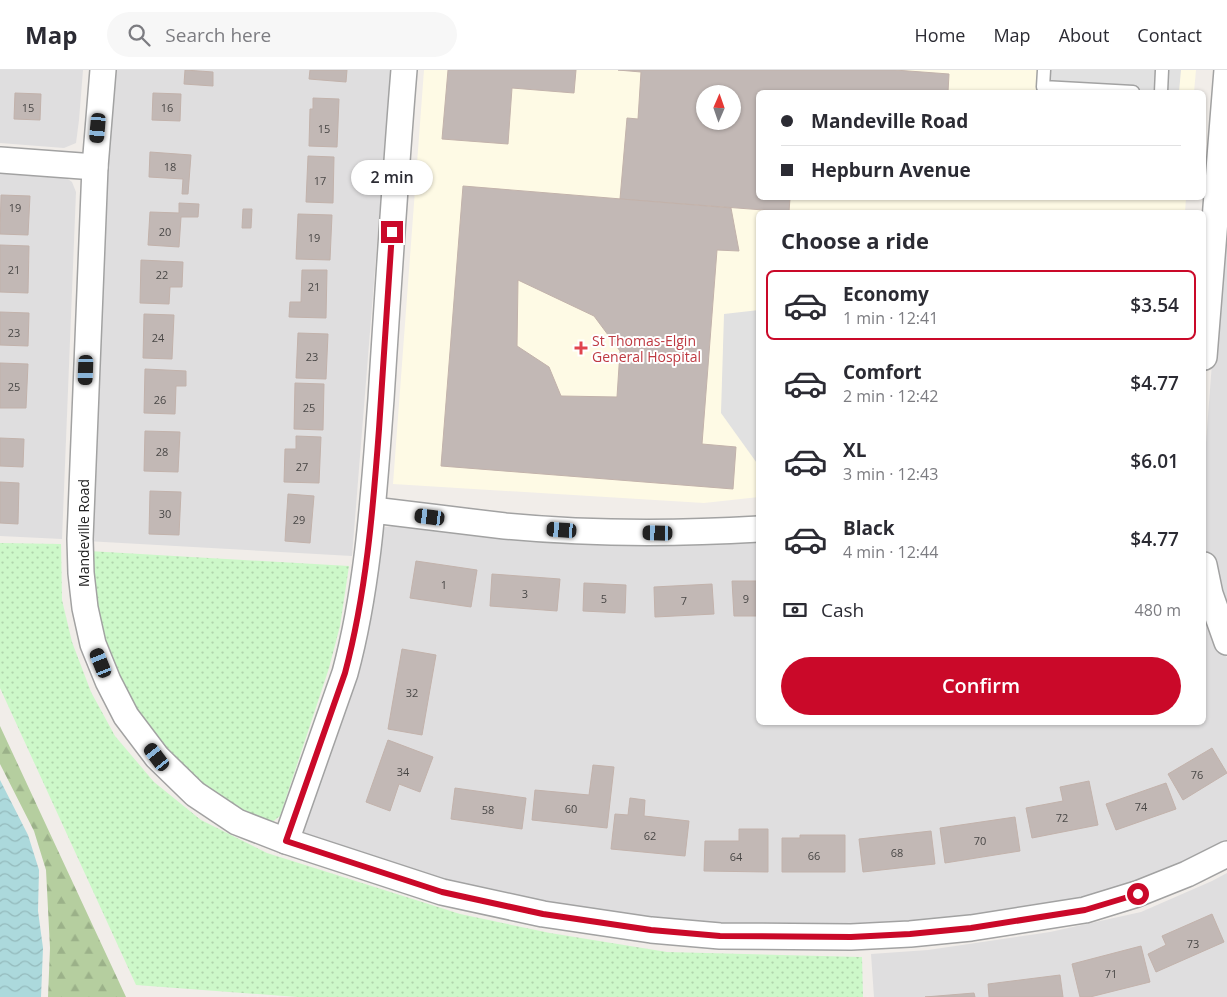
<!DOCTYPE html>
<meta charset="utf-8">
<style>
:root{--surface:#fff;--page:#f7f7f7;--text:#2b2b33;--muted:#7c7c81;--line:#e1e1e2;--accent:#ca0929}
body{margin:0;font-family:"Open Sans",sans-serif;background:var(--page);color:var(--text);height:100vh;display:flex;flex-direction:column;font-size:19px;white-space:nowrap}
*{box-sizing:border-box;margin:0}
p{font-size:16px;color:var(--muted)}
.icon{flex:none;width:28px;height:28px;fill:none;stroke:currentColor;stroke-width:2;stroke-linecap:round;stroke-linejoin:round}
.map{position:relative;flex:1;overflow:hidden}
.panel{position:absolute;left:756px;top:140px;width:450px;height:515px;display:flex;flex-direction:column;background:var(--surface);border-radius:8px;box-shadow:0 1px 4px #0004}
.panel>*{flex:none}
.banner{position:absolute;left:756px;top:20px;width:450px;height:110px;border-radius:8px;box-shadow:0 1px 4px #0004;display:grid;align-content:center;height:110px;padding:0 25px;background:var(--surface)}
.needle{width:32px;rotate:2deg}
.controls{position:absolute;left:696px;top:15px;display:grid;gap:10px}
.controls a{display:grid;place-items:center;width:45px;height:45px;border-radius:50%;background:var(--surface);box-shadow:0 1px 4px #0004;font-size:25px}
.end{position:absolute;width:22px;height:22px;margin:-11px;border:6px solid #ca0929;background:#fff;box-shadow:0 0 0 2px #fff}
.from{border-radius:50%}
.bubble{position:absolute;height:35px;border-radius:18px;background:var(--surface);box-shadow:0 1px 4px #0004;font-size:16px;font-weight:600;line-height:35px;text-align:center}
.car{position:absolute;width:15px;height:30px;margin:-15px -8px;border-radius:6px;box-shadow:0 0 4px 1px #0007;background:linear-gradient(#222 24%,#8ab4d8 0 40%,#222 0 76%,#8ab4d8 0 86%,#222 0)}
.banner b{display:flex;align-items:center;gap:18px;height:48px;font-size:19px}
.banner b+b{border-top:1px solid var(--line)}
.banner i{width:12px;height:12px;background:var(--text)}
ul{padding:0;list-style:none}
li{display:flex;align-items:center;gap:15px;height:70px;margin:0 10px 8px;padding:0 15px;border:2px solid transparent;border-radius:8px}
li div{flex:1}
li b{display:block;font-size:19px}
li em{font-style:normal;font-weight:600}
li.on{border-color:var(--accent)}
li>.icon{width:45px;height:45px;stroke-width:1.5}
h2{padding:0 25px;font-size:22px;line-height:60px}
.pay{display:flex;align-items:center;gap:12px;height:55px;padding:0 25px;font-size:19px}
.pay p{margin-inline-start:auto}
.primary-button{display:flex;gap:10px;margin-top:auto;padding:10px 25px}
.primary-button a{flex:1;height:58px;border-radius:30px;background:var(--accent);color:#fff;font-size:20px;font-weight:600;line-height:58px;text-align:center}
header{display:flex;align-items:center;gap:30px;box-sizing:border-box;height:70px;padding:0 25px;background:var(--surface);border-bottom:1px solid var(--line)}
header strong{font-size:24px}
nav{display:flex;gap:28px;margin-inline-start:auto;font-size:18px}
.search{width:350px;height:45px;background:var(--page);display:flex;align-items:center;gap:12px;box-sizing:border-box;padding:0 18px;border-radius:28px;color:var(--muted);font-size:19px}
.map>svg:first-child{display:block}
.residential{fill:#dfdedf}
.education{fill:#fefae5;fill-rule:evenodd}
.forest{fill:url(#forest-firs)}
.park{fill:url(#park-dots)}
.parking{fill:#e1e1e1}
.water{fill:url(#water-waves)}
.building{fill:#c2b8b5;stroke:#c2b2ab;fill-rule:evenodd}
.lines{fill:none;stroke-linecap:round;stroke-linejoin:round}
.service-casing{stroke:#a2a2a2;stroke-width:15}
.minor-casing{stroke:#a2a2a2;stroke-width:28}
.service{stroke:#fff;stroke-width:12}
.minor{stroke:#fff;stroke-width:25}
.route{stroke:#ca0929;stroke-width:6}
.health-dot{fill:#e0444e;stroke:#fff;stroke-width:2}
.labels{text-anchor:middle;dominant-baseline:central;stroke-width:4;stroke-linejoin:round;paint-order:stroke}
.number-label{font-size:11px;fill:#494746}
.health-label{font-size:14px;fill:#be3a42;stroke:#fff;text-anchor:start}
.street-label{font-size:14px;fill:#212121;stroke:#fff}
</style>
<header>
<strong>Map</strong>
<div class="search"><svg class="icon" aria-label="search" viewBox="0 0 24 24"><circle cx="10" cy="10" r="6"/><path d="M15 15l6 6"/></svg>Search here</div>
<nav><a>Home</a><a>Map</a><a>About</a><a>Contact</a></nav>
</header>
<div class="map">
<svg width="1227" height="927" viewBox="0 0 1227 927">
<defs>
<pattern id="forest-firs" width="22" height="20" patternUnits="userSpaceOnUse" patternTransform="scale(1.25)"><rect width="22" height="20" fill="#b5ce9f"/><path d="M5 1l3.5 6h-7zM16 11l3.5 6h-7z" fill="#9bb189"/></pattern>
<pattern id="park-dots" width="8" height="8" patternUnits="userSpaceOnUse" patternTransform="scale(1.25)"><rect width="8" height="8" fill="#cdf8c9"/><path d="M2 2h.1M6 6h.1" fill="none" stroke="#b0d4ac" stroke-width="1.8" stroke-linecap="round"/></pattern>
<pattern id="water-waves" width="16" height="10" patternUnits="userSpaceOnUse" patternTransform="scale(1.25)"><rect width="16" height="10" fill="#acd9dc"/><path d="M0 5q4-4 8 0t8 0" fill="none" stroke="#94babc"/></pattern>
</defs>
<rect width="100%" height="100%" fill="#f1ede9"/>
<!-- residential -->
<g class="residential">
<polygon points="0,0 83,0 79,50 76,73 64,78 0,73"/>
<polygon points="113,0 391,0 352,486 86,471"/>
<polygon points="1227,92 1227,562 1206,486 1204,400"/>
<polygon points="0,100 62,105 72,112 76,122 62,469 0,466"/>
<polygon points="402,455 759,470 759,652 1204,652 1204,519 1219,572 1227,588 1227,775 1205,788 1072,836 854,861 651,853 442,817 298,762 376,467 385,457"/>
<polygon points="1227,803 1227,927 874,927 871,884 928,880 1050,862 1141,842 1212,811"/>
</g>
<!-- education -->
<path class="education" d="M424,0H1196L1194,22H759V128H1186L1185,142H759V427L704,433L393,414ZM705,24H732V51H705Z"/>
<!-- forest -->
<polygon class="forest" points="0,656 126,927 48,927 50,878 46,800 34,761 0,694"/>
<!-- park -->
<g class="park">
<polygon points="0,473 61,474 62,530 72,572 91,622 115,666 154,712 201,750 267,783 460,844 550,863 667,882 862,887 863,927 298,927 136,915 0,618"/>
<polygon points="89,481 349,496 340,556 329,598 280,746 270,754 229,738 183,702 148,662 100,573"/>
</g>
<!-- parking -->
<g class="parking">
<polygon points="1043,0 1181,0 1179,22 1042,22"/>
<polygon points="759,240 759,396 721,343 724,244"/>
</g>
<!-- water -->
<polygon class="water" points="0,710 28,765 39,800 38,841 43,878 41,927 0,927"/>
<!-- building -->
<g class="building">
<polygon points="185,0 213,2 213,16 184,14"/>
<polygon points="310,0 347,0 346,12 309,9"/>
<polygon points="448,0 576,0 574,23 512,18 508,74 442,69"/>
<path d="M618,0H895L949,4L948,22H759V128H790L789,142L620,129L627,48L638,49L641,2ZM705,24H732V51H705Z"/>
<polygon points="15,23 41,24 40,50 14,49"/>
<polygon points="153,23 181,24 180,51 152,50"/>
<polygon points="313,28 339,29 337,77 309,76 310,39 313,39"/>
<polygon points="150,82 191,85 188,124 182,124 183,109 149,107"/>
<polygon points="308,86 334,87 333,133 306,132"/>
<path d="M463,116L731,138L739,181L717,180L702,374L736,377L733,419L441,396ZM518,210L594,246L620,281L617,327L561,326L549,297L517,276Z"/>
<polygon points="1,125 30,126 28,165 0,164"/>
<polygon points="179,133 199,134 198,147 181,147 179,177 148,175 150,142 179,143"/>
<polygon points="243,139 252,139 251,158 242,158"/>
<polygon points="298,144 332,145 330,190 296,189"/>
<polygon points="0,175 29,176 28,223 0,222"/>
<polygon points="141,190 183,192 182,217 170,217 169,234 140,233"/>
<polygon points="302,200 327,200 326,248 289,247 290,232 301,232"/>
<polygon points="0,242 29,243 28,276 0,275"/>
<polygon points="144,244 174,245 172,289 143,288"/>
<polygon points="298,263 328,264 326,309 296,308"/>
<polygon points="0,293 28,294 26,338 0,338"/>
<polygon points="145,299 186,301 186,316 176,316 175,344 144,343"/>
<polygon points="295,313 324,314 323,360 294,359"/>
<polygon points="145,361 180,362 178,402 144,401"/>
<polygon points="296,366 321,367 319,413 284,412 285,379 296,379"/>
<polygon points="0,368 24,369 23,397 0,396"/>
<polygon points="0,412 19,413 18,454 0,453"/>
<polygon points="150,421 181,422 179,465 149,464"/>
<polygon points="288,424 314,426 310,473 285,471"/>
<polygon points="416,491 477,500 471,537 410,528"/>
<polygon points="492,504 560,509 557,541 490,536"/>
<polygon points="732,511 759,511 759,546 734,546"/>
<polygon points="584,513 626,515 625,543 583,541"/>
<polygon points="712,514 714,544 655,547 654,517"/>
<polygon points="402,579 436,585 422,665 388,659"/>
<polygon points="388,670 433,687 420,722 399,714 390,741 366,732"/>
<polygon points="1212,678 1227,703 1183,730 1168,704"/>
<polygon points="593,695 614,697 607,758 532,750 535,720 589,725"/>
<polygon points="1089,711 1098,755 1032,768 1026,738 1063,731 1060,717"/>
<polygon points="1166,713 1176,739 1116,760 1106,734"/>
<polygon points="455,718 526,728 522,759 451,749"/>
<polygon points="630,728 645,730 644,746 689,751 685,786 611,779 615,744 628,745"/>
<polygon points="1015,747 1020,781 945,793 940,758"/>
<polygon points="739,759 768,759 768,802 704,801 705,771 739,771"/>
<polygon points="931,761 935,794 863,802 859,769"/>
<polygon points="800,765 845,765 845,802 782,802 782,768 800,768"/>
<polygon points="1212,844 1224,872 1156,902 1148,884 1166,875 1162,866"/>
<polygon points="1141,876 1150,912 1090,927 1080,927 1072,894"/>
<polygon points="1060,905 1063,927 989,927 988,914"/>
<polygon points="974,923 975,927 925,927"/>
</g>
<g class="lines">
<defs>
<g id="service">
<polyline points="1044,0 1043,17 1133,22"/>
<polyline points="1161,22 1162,0"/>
</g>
<g id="minor">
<polyline points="103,0 95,97 80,469 81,503 85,538 93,574 108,611 126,646 157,687 195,724 237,752 286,771 442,822 543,844 651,860 720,866 851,867 910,864 971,858 1085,840 1137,824 1187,804 1227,784"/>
<polyline points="0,90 95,97"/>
<polyline points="1204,287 1227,0"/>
<path d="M373,440C417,445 461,451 505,456C589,464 674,464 759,459"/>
<polyline points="1204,495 1210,524 1227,572"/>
<path d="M286,771L345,603C369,514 374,420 381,329C388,219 395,109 404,0"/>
</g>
</defs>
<!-- service casing -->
<use href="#service" class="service-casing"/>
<!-- minor casing -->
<use href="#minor" class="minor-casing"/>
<!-- service -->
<use href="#service" class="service"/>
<!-- minor -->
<use href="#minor" class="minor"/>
</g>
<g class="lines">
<!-- route -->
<path class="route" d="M392,162C388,228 383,293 379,359C373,440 366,524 345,603L286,771L442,822L543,844L651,860L720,866L851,867L910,864L971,858L1085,840L1138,824"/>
</g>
<!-- markers -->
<path class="health-dot" d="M578.5 270.5h5v5h5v5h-5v5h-5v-5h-5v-5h5z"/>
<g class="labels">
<!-- number labels -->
<g class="number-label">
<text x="28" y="37">15</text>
<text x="167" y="37">16</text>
<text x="324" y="58">15</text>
<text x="170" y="96">18</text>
<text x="320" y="110">17</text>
<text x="15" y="137">19</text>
<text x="165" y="161">20</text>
<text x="314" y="167">19</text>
<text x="14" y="199">21</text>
<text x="162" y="204">22</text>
<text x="314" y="216">21</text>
<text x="14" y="262">23</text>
<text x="158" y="267">24</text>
<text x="312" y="286">23</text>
<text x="14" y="316">25</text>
<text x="160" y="329">26</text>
<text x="309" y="337">25</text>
<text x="162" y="381">28</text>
<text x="302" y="396">27</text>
<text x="165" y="443">30</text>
<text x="299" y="449">29</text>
<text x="444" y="514">1</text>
<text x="525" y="523">3</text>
<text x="604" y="528">5</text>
<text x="746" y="528">9</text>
<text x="684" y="530">7</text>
<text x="412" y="622">32</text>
<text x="403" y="701">34</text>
<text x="1197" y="704">76</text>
<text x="1141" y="736">74</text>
<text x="571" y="738">60</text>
<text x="488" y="739">58</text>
<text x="1062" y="747">72</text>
<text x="650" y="765">62</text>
<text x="980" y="770">70</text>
<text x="897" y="782">68</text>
<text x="814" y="785">66</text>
<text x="736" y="786">64</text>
<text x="1193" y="873">73</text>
<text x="1111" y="903">71</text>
</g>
<!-- health labels -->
<g class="health-label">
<text x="592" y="270">St Thomas-Elgin<tspan x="592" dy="16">General Hospital</tspan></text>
</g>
<!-- street labels -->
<g class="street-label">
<text transform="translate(83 463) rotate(-90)">Mandeville Road</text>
</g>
</g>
</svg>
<div class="controls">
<a><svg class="needle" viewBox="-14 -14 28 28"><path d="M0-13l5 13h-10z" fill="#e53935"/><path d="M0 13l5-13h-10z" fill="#7c7c81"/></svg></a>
</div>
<i class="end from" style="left:1138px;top:824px"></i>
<i class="end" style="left:392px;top:162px"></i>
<div class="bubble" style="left:351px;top:90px;width:82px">2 min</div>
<i class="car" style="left:98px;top:58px;rotate:185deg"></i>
<i class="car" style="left:86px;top:300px;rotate:182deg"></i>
<i class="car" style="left:430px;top:447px;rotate:277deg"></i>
<i class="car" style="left:562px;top:460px;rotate:274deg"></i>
<i class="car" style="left:658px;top:463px;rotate:271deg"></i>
<i class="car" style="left:101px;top:593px;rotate:338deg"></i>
<i class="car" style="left:157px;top:687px;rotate:323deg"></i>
<div class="banner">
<b><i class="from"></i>Mandeville Road</b>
<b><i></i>Hepburn Avenue</b>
</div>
<section class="panel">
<h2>Choose a ride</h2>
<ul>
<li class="on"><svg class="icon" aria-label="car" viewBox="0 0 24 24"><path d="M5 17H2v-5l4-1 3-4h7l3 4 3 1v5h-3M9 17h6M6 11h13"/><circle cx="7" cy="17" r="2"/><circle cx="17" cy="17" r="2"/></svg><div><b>Economy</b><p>1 min · 12:41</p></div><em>$3.54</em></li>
<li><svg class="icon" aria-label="car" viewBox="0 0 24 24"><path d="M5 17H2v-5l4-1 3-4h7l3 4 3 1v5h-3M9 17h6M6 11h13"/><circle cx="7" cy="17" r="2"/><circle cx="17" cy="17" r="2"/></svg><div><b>Comfort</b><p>2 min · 12:42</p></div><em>$4.77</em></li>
<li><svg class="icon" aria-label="car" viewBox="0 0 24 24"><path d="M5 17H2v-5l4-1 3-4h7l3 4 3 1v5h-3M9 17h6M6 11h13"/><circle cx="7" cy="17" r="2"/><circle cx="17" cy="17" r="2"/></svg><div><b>XL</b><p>3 min · 12:43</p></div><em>$6.01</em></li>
<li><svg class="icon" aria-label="car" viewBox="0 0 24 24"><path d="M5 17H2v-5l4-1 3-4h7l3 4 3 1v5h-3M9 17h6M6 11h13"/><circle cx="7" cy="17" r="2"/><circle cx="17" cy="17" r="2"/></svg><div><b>Black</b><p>4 min · 12:44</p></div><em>$4.77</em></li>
</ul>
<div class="pay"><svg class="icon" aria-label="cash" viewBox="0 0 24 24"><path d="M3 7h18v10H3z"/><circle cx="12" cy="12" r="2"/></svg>Cash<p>480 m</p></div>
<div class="primary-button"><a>Confirm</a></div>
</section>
</div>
